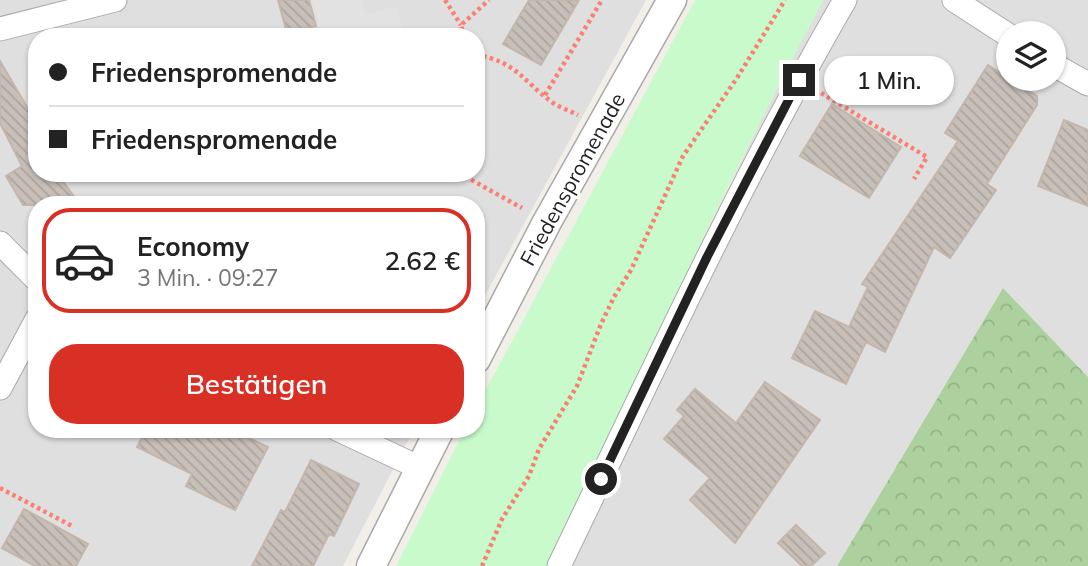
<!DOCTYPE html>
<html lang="de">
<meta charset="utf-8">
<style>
:root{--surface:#fff;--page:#f2f2f2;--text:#222;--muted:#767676;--line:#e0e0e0;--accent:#d93025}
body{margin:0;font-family:Mulish,sans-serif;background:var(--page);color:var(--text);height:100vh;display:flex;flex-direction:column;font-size:26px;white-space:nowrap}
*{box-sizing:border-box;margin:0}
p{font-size:23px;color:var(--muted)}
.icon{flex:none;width:38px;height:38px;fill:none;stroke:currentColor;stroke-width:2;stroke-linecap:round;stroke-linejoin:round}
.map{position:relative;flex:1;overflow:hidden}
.side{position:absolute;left:28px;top:196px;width:457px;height:242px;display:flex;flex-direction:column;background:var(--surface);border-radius:28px;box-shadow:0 2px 5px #0004}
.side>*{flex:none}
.guide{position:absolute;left:28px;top:28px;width:457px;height:154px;border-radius:28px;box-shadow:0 2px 5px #0004;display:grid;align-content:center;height:154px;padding:0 21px;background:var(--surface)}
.buttons{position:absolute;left:996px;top:21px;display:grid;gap:14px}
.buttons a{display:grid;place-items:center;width:70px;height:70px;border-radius:50%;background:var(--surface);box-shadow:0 2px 5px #0004;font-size:35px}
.end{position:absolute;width:32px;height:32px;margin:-16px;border:9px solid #222;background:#fff;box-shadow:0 0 0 4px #fff}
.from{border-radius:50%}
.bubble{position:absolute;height:49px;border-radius:24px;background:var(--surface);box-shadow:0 2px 5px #0004;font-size:23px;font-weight:600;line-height:49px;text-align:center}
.guide b{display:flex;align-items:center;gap:24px;height:66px;font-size:26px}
.guide b+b{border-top:2px solid var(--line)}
.guide i{width:18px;height:18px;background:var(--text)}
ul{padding:12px 0 0;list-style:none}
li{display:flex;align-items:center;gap:21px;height:105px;margin:0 14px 10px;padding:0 7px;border:4px solid transparent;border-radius:28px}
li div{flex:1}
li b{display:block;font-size:26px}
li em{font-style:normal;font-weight:600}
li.active{border-color:var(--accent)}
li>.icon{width:63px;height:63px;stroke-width:1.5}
.primary-button{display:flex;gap:14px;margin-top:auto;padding:14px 21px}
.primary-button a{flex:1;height:80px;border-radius:28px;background:var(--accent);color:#fff;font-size:28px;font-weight:600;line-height:80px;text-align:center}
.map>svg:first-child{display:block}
.residential{fill:#e0dfdf;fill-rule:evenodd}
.forest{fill:url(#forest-crowns)}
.park{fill:#c8facc}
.parking{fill:#e2e2e2}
.building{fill:url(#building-back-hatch);stroke:#c4b6ab;stroke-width:2}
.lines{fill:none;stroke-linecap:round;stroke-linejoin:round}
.minor-casing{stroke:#a9a9a9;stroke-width:25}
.tertiary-casing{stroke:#a9a9a9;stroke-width:31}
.path{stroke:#fa8072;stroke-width:4.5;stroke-dasharray:3.5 3.5;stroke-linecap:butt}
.minor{stroke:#fff;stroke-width:23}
.tertiary{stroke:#fff;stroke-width:28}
.route{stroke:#222;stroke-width:9}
.labels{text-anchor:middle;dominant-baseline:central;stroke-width:6;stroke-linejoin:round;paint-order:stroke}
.street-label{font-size:21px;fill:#222;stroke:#fff}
</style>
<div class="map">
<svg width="1088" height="566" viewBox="0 0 1088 566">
<defs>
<pattern id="forest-crowns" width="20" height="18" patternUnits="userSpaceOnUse" patternTransform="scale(1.75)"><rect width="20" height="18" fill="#add19e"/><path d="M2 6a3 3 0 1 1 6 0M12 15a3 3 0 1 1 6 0" fill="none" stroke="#95b388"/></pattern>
<pattern id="building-back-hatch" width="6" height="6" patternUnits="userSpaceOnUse" patternTransform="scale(1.75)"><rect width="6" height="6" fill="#c7bfb8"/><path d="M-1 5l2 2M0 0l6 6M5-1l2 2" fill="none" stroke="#aba49e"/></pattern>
</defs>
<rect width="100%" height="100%" fill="#f2efe9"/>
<!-- residential -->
<g class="residential">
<path d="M0,0H646L476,312V205H37V429H414L343,566H0ZM37,37H476V173H37Z"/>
<path d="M823,0H1088V377L1003,288L837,566H547L679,288L786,70ZM1008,33H1054V79H1008Z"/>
</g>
<!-- forest -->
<polygon class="forest" points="1003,288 1088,377 1088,566 837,566"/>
<!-- park -->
<path class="park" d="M695,0H823C725,185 637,377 547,566H396L465,429H476V408Z"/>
<!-- parking -->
<polygon class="parking" points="312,0 362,0 366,15 396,6 405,37 323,37"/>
<!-- building -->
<g class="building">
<polygon points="278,0 309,0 316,26 287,33"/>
<polygon points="529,0 579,0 541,65 503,44"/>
<polygon points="0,61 37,124 37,173 57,173 80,205 23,205 6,176 22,166 0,123"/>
<polygon points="988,65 1037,96 1037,105 987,184 996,190 950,258 934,247 885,352 866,342 846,384 792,358 815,311 849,327 868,287 862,284 958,141 945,133"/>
<polygon points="832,104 901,147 869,198 800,156"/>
<polygon points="1064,120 1088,130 1088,206 1038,186"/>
<polygon points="765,382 820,420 735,543 690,500 710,478 664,439 684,416 677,410 695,389 736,423"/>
<polygon points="146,429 230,429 268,447 235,510 186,486 192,474 137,447"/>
<polygon points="311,460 359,484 334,536 329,534 313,566 252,566 281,510 285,512"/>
<polygon points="24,509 88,544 76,566 35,566 2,548"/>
<polygon points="796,525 825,553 811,566 802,566 778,543"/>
</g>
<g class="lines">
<defs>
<g id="minor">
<polyline points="954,0 1008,35"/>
<polyline points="0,29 115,0"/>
<polyline points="1054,65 1088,84"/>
<polyline points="0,243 37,280"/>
<polyline points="0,388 37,319"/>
<polyline points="337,429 420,468"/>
<path d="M559,566C651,375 739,183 845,0"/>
</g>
<g id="tertiary">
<polyline points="476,359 547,222 672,0"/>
<polyline points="371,566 440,429"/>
</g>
</defs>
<!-- minor casing -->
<use href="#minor" class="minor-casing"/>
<!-- tertiary casing -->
<use href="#tertiary" class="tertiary-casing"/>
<!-- path -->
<g class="path">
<polyline points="445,0 461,25"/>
<polyline points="464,37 461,25 489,0"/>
<path d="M476,55C516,61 524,82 553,103C561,108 570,111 578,115"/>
<polyline points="821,93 927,157 914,179"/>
<polyline points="545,95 602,0"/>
<polyline points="459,173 522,208"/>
<polyline points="0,488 72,526"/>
<polyline points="482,566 502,519 529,476 539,449 577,386 601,324 614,297 631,270 683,156 737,78 785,0"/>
</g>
<!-- minor -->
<use href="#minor" class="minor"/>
<!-- tertiary -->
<use href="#tertiary" class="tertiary"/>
</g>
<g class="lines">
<!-- route -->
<polyline class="route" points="601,479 707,257 799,80"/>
</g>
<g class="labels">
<!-- street labels -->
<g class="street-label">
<text transform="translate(572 179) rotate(-61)">Friedenspromenade</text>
</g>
</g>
</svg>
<div class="buttons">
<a><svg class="icon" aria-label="layers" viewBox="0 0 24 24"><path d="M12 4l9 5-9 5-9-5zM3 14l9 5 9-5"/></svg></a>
</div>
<i class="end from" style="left:601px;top:479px"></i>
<i class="end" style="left:799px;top:80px"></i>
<div class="bubble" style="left:824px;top:56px;width:130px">1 Min.</div>
<div class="guide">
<b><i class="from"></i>Friedenspromenade</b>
<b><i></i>Friedenspromenade</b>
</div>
<section class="side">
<ul>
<li class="active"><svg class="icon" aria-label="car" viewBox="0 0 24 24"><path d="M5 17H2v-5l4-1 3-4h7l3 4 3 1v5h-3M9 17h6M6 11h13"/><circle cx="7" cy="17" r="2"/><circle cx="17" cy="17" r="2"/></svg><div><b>Economy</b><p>3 Min. · 09:27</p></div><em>2.62 €</em></li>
</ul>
<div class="primary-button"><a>Bestätigen</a></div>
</section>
</div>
